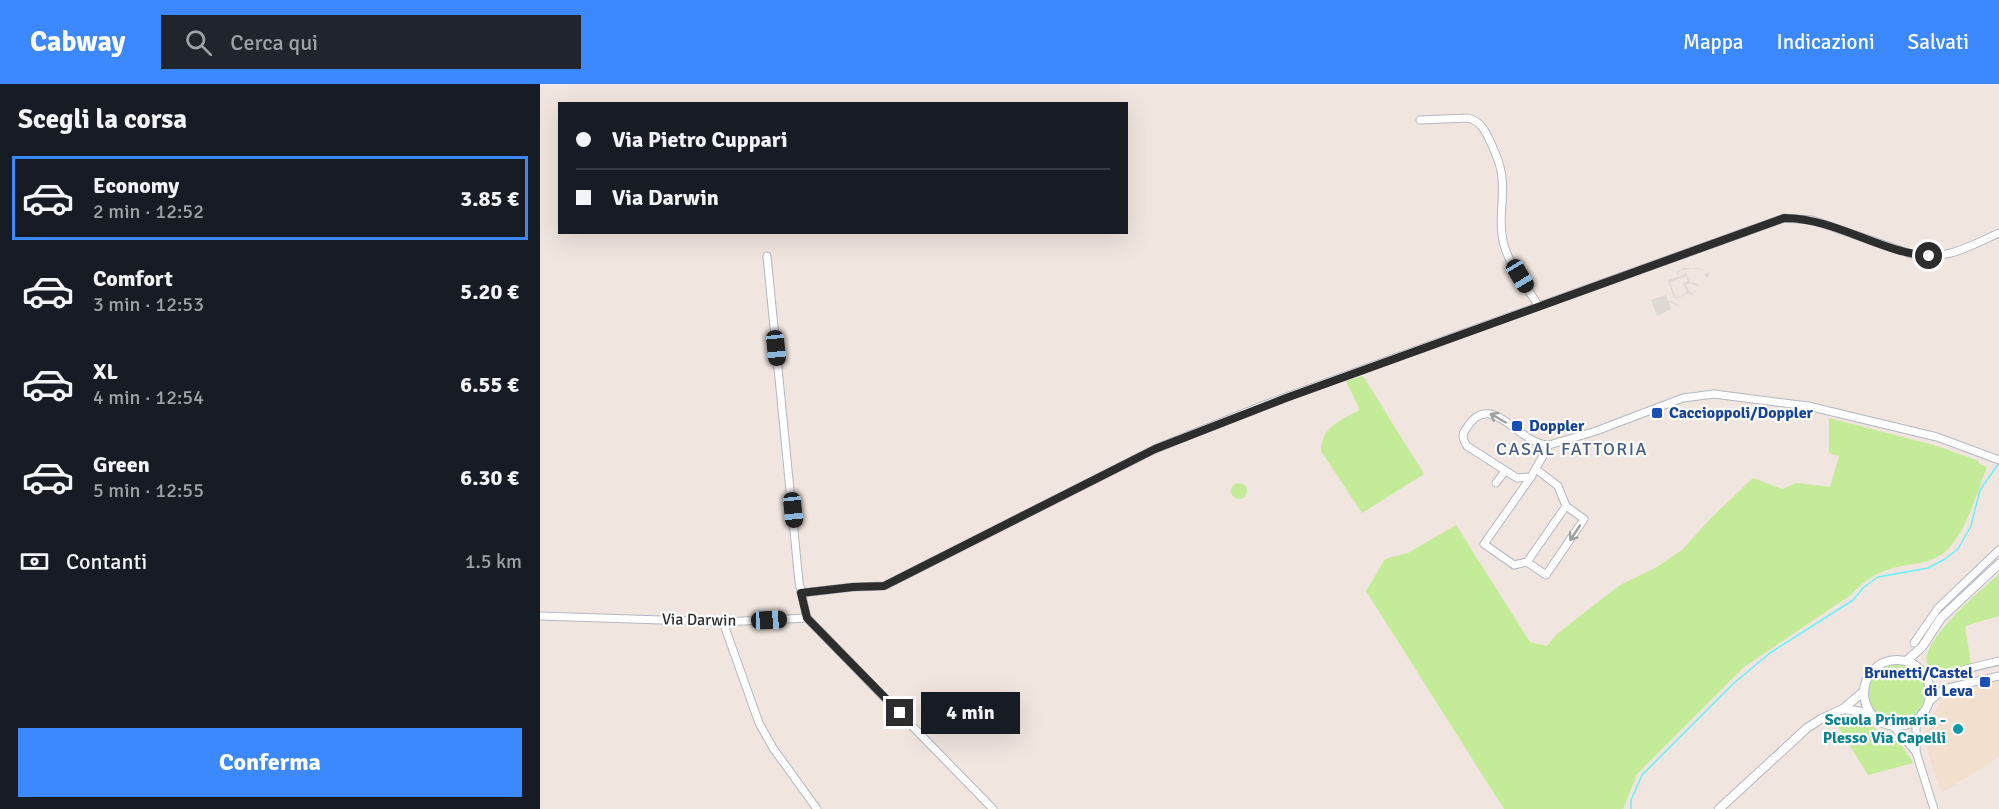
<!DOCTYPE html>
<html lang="it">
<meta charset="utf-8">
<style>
:root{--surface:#171b24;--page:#20242c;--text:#f1f3f6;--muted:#9ea1a6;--line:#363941;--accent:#3c88ff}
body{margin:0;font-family:Signika,sans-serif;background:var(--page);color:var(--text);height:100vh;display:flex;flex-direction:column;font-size:22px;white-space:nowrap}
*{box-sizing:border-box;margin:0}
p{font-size:20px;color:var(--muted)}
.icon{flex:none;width:33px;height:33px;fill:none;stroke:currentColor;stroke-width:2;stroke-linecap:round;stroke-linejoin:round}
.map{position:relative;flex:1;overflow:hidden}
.sheet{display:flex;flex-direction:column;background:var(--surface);width:540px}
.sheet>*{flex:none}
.guide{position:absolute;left:18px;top:18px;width:570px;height:132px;border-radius:0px;box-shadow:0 6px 24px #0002;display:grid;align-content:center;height:132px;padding:0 18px;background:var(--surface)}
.end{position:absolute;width:27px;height:27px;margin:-14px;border:8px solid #2d2d2d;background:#fff;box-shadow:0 0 0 3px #fff}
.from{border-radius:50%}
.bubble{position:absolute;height:42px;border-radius:0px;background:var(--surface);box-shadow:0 6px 24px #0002;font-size:20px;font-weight:700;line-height:42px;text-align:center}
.car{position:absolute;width:18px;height:36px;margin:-18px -9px;border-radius:8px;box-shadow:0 0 4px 2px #0007;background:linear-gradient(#222 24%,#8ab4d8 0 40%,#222 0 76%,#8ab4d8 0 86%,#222 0)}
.guide b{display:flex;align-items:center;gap:21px;height:57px;font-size:22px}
.guide b+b{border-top:2px solid var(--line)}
.guide i{width:15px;height:15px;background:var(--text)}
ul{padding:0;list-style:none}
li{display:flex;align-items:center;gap:18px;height:84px;margin:0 12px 9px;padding:0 6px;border:3px solid transparent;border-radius:0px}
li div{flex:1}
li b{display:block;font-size:22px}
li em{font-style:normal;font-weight:700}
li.on{border-color:var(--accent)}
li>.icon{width:54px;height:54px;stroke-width:1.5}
h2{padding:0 18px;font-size:27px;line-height:72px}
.pay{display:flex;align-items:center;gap:15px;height:66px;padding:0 18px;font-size:22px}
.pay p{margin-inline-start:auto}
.primary-button{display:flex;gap:12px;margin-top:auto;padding:12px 18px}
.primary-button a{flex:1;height:69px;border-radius:0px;background:var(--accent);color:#fff;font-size:24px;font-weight:700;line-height:69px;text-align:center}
header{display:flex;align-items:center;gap:36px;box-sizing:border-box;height:84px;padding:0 30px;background:var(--accent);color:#fff}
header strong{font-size:28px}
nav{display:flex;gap:33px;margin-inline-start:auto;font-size:21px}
.search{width:420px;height:54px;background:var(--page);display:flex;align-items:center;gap:15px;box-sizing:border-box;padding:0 21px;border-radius:0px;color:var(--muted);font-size:22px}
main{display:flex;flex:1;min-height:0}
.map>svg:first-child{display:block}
.education{fill:#f2dfcd}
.green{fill:#c4eb97}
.plaza{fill:#dfd9d6;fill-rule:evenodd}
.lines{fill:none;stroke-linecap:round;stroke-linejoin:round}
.stream{stroke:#69f1fa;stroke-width:1.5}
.minor-casing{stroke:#b3b8c2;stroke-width:9}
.tertiary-casing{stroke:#b3b8c2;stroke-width:10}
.minor{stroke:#fff;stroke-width:7}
.tertiary{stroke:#fff;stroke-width:8}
.oneway{stroke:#a0a0a0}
.route{stroke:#2d2d2d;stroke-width:8}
.transit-dot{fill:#1a4fb4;stroke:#fff;stroke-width:2}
.culture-dot{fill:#0f9aa8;stroke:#fff;stroke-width:2}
.labels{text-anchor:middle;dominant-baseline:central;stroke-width:4.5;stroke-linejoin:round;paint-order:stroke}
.transit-label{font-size:16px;font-weight:bold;fill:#164399;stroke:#fff;text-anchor:start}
.street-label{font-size:16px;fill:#2d2d2d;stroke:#fff}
.culture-label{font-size:16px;font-weight:bold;fill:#0d838f;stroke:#fff;text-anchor:end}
.neighbourhood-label{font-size:18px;letter-spacing:1.5px;fill:#485f83;stroke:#fff}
</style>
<header>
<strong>Cabway</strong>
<div class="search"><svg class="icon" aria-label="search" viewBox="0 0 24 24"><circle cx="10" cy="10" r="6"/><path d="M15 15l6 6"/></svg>Cerca qui</div>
<nav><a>Mappa</a><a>Indicazioni</a><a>Salvati</a></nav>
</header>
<main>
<section class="sheet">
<h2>Scegli la corsa</h2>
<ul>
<li class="on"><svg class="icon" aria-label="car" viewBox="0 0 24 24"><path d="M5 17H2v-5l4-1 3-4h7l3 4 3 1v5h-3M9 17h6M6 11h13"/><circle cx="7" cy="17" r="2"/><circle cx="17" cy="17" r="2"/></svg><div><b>Economy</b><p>2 min · 12:52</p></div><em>3.85 €</em></li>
<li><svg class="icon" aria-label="car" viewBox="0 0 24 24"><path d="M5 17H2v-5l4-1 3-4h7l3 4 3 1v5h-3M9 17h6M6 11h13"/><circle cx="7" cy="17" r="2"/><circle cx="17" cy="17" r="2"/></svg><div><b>Comfort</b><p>3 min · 12:53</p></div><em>5.20 €</em></li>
<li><svg class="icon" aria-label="car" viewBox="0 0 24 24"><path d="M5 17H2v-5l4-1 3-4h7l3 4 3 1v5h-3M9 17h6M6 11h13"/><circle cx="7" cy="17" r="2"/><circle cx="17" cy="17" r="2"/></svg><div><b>XL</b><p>4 min · 12:54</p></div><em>6.55 €</em></li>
<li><svg class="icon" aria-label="car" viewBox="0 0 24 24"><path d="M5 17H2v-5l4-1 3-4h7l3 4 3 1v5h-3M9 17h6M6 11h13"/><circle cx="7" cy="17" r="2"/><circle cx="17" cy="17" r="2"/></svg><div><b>Green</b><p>5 min · 12:55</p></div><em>6.30 €</em></li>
</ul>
<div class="pay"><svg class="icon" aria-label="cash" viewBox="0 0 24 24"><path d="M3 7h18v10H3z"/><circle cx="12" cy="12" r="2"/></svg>Contanti<p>1.5 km</p></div>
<div class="primary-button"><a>Conferma</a></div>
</section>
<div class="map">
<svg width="1459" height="725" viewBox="0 0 1459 725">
<rect width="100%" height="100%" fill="#f0e5df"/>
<!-- education -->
<polygon class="education" points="1459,597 1459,673 1403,708 1398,699 1385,659 1385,645 1402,614 1406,611"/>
<!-- green -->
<g class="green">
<path d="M823,292L884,390L822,429L781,367C781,342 802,336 820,326L806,297Z"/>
<path d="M1289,334L1394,361L1439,377L1438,379L1447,383C1437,408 1426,449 1406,467C1390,481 1372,479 1353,484C1336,489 1323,497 1311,511L1204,583L1097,690L1083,725H964L826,507L845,475L868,469L916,441L990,558L1007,562L1017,550L1080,501L1115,484L1142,466L1171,434L1213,394L1242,405L1257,399L1290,403L1299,372L1289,369Z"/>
<circle cx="699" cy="407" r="8"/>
<path d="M1459,490V532L1425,542L1431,580L1397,587C1357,575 1446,502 1459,490Z"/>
<circle cx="1357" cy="609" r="28"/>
<path d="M1314,631C1323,634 1327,639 1335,644C1352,656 1357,649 1368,672L1369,671L1373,679L1328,691L1294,636Z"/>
</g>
<!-- plaza -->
<g class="plaza">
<path d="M1144,184H1158L1165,187L1170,190L1167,194L1164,191L1167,188L1163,186L1153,184L1141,186L1137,190L1138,193L1146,189L1150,198L1155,199L1160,203L1150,199L1146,201L1149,207L1155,212L1148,209L1139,214H1134L1128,196L1137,193V188ZM1146,192L1148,197L1143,199L1147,208L1140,213L1139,212L1135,213L1130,198Z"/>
<polygon points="1126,211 1128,217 1132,217 1141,223 1129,218 1131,225 1117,232 1111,216"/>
</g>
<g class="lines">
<!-- stream -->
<polyline class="stream" points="1091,725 1091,716 1102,691 1194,599 1230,569 1313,516 1324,503 1338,493 1388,484 1405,475 1418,465 1431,442 1440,406 1459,379"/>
<defs>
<g id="minor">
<path d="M880,36L928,34C940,37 945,46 950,57C954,66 959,76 961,87C966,111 957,136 964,161C970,182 986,202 998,221"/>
<polyline points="227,172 259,498 267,534 453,725"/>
<polyline points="996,385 1018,402 1026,422 1044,435 1006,491 987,478 974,481 944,460 991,393 1009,361"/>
<path d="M991,393L977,394L927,362C923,356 921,351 926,345C951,303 978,361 1009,361L1056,347L1143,314L1174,310L1268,322L1397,353L1459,376"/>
<polyline points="956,399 965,387"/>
<polyline points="987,478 1026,422"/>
<path d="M261,509L313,503L344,502L615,365L724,321L1244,134L1272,136L1371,170C1404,178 1430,162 1459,149"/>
<polyline points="0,532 183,538 267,534"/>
<polyline points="183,538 219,639 233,664 277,725"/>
<polyline points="1374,559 1398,524 1459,466"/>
<polyline points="1384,590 1402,591 1459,577"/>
<polyline points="1391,616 1404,605 1459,592"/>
<polyline points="1354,643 1376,668 1394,725"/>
<polyline points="1376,668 1376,637"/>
</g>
<g id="tertiary">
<circle cx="1357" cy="609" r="33"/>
<polyline points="1366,577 1382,563 1401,534 1459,480"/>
<polyline points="1303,625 1330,629"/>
<polyline points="1179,725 1267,644 1281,635 1303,625 1324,607"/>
</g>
</defs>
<!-- minor casing -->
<use href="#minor" class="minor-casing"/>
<!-- tertiary casing -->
<use href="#tertiary" class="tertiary-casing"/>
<!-- minor -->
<use href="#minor" class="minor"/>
<!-- tertiary -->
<use href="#tertiary" class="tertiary"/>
</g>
<!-- one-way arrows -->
<defs><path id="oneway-shaft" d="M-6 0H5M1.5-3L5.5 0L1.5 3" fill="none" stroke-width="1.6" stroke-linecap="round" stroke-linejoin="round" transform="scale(1.5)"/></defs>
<g class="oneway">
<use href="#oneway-shaft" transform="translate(958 334) rotate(-150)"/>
<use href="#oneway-shaft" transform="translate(1035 449) rotate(124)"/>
</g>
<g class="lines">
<!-- route -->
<path class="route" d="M360,629L267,534L261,509L313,503L344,502L615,365L746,314L1244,134C1295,134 1339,168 1389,172"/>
</g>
<!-- markers -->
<g class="transit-dot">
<rect x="1111" y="323" width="12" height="12" rx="3"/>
<rect x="971" y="336" width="12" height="12" rx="3"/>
<rect x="1439" y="592" width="12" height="12" rx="3"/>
</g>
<circle class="culture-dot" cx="1418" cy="645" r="6"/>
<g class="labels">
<!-- transit labels -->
<g class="transit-label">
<text x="1129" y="329">Caccioppoli/Doppler</text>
<text x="989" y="342">Doppler</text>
<text x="1433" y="589" text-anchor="end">Brunetti/Castel<tspan x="1433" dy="18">di Leva</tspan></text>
</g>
<!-- street labels -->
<g class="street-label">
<text transform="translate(159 536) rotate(1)">Via Darwin</text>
</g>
<!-- culture labels -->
<g class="culture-label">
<text x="1406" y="636">Scuola Primaria -<tspan x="1406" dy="18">Plesso Via Capelli</tspan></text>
</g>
<!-- neighbourhood labels -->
<g class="neighbourhood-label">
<text x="1032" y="365">CASAL FATTORIA</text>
</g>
</g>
</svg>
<i class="end from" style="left:1389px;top:172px"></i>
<i class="end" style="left:360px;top:629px"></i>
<div class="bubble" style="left:381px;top:608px;width:99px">4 min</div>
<i class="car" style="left:980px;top:192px;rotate:149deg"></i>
<i class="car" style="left:236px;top:264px;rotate:174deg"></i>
<i class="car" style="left:253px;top:426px;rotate:174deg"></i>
<i class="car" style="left:229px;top:536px;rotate:87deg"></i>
<div class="guide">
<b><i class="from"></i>Via Pietro Cuppari</b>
<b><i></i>Via Darwin</b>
</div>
</div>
</main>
